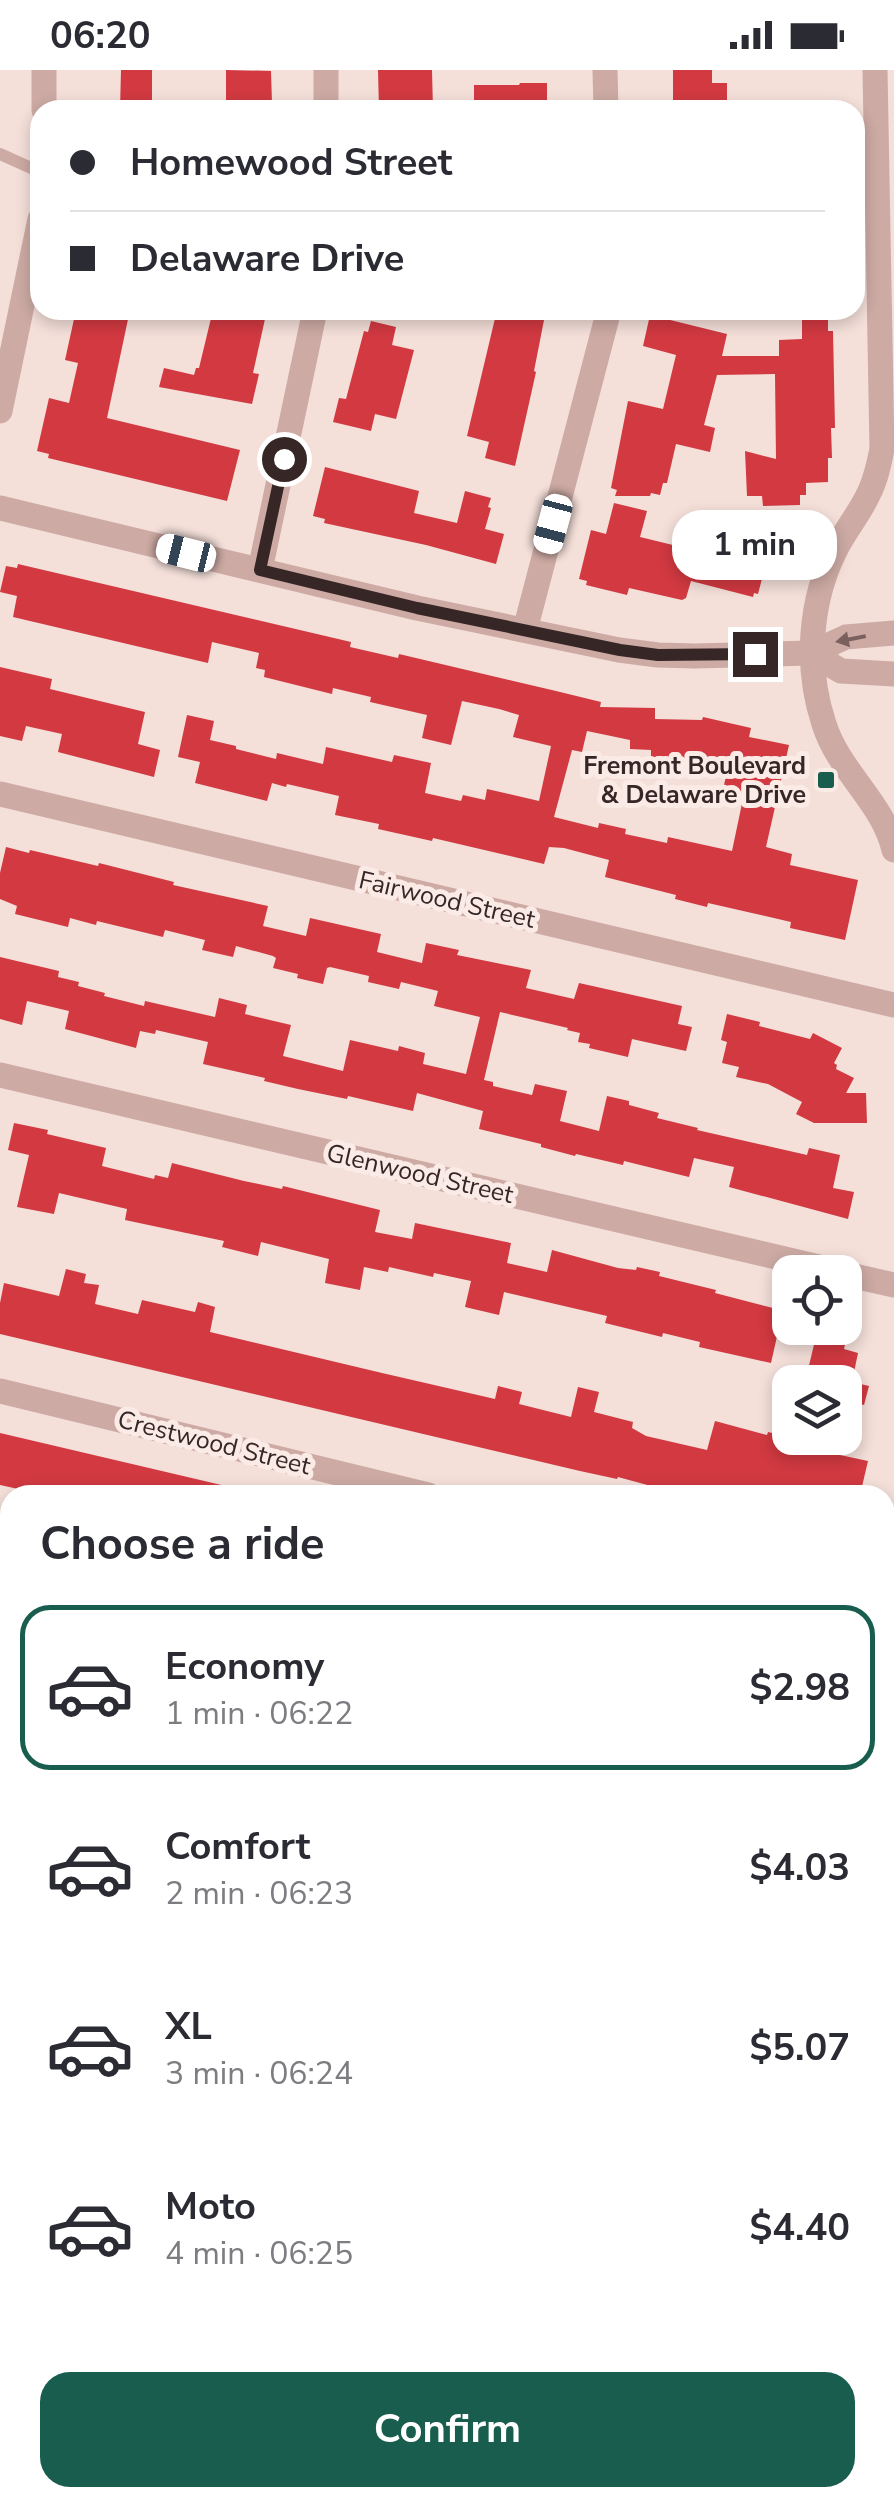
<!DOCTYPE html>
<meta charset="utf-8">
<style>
:root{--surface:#fff;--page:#f7f7f7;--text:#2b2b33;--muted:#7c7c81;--line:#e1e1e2;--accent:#185d4d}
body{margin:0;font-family:"Nunito Sans",sans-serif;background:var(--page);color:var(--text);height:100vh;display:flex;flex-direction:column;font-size:38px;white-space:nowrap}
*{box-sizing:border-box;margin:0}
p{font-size:32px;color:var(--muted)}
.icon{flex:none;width:55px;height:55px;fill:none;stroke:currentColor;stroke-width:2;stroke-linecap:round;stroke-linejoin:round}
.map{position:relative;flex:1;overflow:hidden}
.panel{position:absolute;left:0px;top:1415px;width:895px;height:1022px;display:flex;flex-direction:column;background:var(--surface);border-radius:30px 30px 0 0;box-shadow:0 5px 15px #0003}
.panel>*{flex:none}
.top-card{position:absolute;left:30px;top:30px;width:835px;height:220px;border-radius:30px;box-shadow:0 5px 15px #0003;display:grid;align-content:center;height:220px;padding:0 40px;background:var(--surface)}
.fabs{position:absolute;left:772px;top:1185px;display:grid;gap:20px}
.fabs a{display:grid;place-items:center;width:90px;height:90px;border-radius:20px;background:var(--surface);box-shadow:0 5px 15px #0003;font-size:50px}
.end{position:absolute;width:45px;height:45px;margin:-22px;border:12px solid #372626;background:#fff;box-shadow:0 0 0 5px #fff}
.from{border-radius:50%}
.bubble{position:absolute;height:70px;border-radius:30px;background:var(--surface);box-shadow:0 5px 15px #0003;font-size:32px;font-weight:700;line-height:70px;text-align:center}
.car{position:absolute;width:30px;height:60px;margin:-30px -15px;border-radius:12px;box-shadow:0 0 8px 2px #0007;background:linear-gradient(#fff 24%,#345 0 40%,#fff 0 76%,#345 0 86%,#fff 0)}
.top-card b{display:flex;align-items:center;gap:35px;height:95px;font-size:38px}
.top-card b+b{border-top:2px solid var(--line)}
.top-card i{width:25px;height:25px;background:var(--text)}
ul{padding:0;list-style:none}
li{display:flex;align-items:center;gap:30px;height:165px;margin:0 20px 15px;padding:0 20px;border:5px solid transparent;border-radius:30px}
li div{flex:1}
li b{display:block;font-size:38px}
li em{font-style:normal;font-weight:700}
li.current{border-color:var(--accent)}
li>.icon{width:90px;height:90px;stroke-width:1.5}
h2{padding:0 40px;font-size:45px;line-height:120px}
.button{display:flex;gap:20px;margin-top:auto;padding:20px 40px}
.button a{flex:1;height:115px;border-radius:30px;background:var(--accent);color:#fff;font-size:40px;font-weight:700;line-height:115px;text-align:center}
.status{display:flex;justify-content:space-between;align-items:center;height:70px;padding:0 50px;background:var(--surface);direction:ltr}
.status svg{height:28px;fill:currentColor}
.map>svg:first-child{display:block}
.building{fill:#d23941;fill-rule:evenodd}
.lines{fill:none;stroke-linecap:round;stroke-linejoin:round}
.service{stroke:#cdaaa4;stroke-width:12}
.minor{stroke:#cdaaa4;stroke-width:25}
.oneway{fill:#7a615f}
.route{stroke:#372626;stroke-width:12}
.poi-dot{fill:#185d4d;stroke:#fbebe6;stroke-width:4}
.labels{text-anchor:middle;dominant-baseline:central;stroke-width:10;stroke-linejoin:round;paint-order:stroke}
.poi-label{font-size:25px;font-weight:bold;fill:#372626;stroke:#fbebe6;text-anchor:end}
.street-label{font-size:25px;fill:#372626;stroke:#fbebe6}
</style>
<div class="status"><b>06:20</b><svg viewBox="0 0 49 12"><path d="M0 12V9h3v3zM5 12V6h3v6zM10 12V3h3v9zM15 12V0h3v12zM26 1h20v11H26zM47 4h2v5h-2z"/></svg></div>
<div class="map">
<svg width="894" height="2437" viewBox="0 0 894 2437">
<rect width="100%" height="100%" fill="#f4dfd9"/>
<!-- building -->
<g class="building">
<polygon points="121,0 152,0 152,40 120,40"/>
<polygon points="226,0 271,1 272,34 226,36"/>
<polygon points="378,0 432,0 433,40 379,40"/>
<polygon points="673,0 712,0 712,13 727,13 727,32 673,32"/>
<polygon points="520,13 547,13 547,39 474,40 474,15 519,15"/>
<polygon points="76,240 130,240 107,348 240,380 227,431 48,388 49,384 37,381 49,328 69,333 78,293 65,290"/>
<polygon points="213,240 267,240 253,303 259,304 252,334 159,317 164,298 194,305 196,298 199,298"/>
<polygon points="497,240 546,240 534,301 536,302 515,396 485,388 489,372 467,366"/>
<polygon points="650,245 727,264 722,286 779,286 779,270 802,269 802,249 828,248 828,261 833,261 835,358 831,358 832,388 828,388 828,412 806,413 806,425 800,425 800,435 763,436 762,426 747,426 745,381 776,389 775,304 717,305 704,355 715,358 710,382 676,374 667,413 663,413 660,425 651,423 650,426 615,426 617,420 611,418 628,331 663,339 676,285 643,276"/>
<polygon points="371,251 396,257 392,275 414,280 396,349 375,344 371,361 333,352 339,328 346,329 364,261 368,262"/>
<polygon points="325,397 419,421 414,443 457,453 465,421 491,428 488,437 491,438 485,459 504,464 496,494 426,475 324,453 325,449 313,446"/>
<polygon points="614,433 647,441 640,467 714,485 720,458 744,464 743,471 781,480 775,504 764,501 758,524 754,523 753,527 691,511 686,528 682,530 629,518 627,525 586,515 587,511 579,509 591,460 606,464"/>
<path d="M18,494L351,572L350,577L398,588L399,584L556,621L601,632L600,637L655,638V649L702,650L703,647L751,658L749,667L789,675L766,777L792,784L790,795L858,810L845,870L790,858L791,852L708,833L707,837L675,829L676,825L605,807L609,790L564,778L549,777L544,794L433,768L432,771L378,759L379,754L335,745L339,726L287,714L286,717L272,713L267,731L195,713L200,692L178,687L187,645L214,651L210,670L236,676V679L276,689L277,683L323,694L326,677L392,692L394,685L431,693L425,723L461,731L463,725L485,730L487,719L539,731L551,676L513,667L519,645L499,639L462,631L451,675L422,668L427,645L370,632L371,627L333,618L332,624L264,607L265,600L256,598L259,583L212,572L208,593L13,547L17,526L0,522L6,496L17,498ZM587,661L630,670V679L651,680V702L681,703V687L728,698L723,719L744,724L732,781L668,767L667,773L625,764L626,759L599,753L598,758L554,747L572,680L582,682Z"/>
<polygon points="0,597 52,609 50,619 145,642 138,674 160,680 154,707 58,682 62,664 26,656 22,671 0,666"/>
<polygon points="6,777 29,783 30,780 98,796 99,793 174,812 173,815 268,836 263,856 306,866 310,848 381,864 377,882 422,893 426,873 459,880 457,885 531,900 526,918 574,929 579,913 682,936 678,954 692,957 686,981 632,969 628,987 589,978 590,974 578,972 580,963 567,960 568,958 500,942 484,1010 493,1012 493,1016 532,1025 535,1014 567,1021 560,1051 599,1061 607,1026 629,1031 629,1035 659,1043 657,1048 698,1058 697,1060 807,1085 809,1078 840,1085 833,1118 854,1122 848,1149 729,1117 734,1097 694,1088 689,1107 624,1091 623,1095 576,1084 575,1086 541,1077 541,1074 479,1059 483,1041 417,1023 413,1041 348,1026 347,1029 298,1019 264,1011 265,1008 203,994 208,972 156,960 155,964 140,961 136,978 65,959 69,941 27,931 22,955 0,949 0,887 59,901 58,907 79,912 78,916 105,923 104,926 144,936 145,931 215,947 219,928 247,935 245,944 291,955 283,986 343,1001 350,970 398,981 399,976 425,983 423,994 466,1004 480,947 434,936 438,921 401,912 399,919 368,912 369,906 330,897 327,898 323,914 297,908 298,904 273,898 276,888 273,886 236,876 233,887 202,880 205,870 165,860 163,867 97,851 96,855 70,848 68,857 15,844 17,836 0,829 0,803"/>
<polygon points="727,944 760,952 759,956 810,969 813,963 842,978 834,993 837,995 836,999 854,1008 846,1023 866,1023 867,1053 814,1053 796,1044 802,1032 768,1014 736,1007 739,997 722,993 727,972 721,970"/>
<polygon points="14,1053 48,1060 47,1064 106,1078 102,1096 154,1109 155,1105 168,1108 172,1093 244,1111 282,1119 283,1116 380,1140 375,1162 412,1169 415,1153 511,1173 507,1193 547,1202 552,1180 618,1198 636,1200 637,1197 660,1202 659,1206 716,1220 715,1223 773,1238 779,1204 790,1207 790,1265 778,1262 771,1293 699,1277 700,1272 663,1263 662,1267 605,1253 607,1246 504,1222 499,1245 465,1237 471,1211 434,1203 433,1207 389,1197 388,1202 364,1197 360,1220 325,1213 329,1189 261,1172 258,1186 222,1177 224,1171 125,1150 127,1139 59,1123 54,1144 17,1137 29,1085 8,1080"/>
<polygon points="66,1199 86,1204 84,1213 99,1215 95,1234 138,1244 142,1230 195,1242 198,1232 215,1237 210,1262 382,1303 495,1329 498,1316 522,1322 519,1334 571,1347 578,1317 599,1322 594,1342 633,1352 632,1358 646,1366 707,1380 715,1351 767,1365 768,1362 814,1373 812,1379 868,1391 860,1425 684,1425 618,1407 617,1409 580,1401 0,1264 0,1233 4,1213 59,1226"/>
<polygon points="818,1258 833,1258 848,1261 844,1279 858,1283 852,1312 869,1316 864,1335 845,1330 845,1312 805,1312"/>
<polygon points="0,1363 230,1417 229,1425 46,1425 0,1415"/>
</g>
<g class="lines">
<!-- service -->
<polyline class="service" points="0,84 40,102"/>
<!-- minor -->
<g class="minor">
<polyline points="44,0 44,40"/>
<polyline points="326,0 326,40"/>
<polyline points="605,0 606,40"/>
<path d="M875,0L882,379C879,394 876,409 869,423C861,441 847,458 838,475C809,529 805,597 824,654C839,702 883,732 894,780"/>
<polyline points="0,341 40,149"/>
<polyline points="0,438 417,538 619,580 658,585 695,586 811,583 846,567 894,563"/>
<polyline points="260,500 315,240"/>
<polyline points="525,560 609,240"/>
<polyline points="811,583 841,601 894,604"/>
<polyline points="0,724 894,935"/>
<polyline points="0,1005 840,1202"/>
<polyline points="845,1204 894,1215"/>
<polyline points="0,1321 428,1425"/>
<polyline points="885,1526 894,1528"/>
<polyline points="0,1640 10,1640"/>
<polyline points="0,1962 10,1963"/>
<polyline points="885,2168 894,2154"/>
<polyline points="0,2241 10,2241"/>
<polyline points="885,2292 894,2292"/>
</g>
</g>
<!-- one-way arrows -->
<defs><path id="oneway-solid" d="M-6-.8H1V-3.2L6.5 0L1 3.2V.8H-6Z" transform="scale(2.5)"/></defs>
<use class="oneway" href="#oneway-solid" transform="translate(851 569) rotate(169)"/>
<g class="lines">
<!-- route -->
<polyline class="route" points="284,389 260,500 417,538 620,580 658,585 755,584"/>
</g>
<!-- markers -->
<rect class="poi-dot" x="816" y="700" width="20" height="20" rx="5"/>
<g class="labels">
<!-- poi labels -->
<g class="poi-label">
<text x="806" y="696">Fremont Boulevard<tspan x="806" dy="29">&amp; Delaware Drive</tspan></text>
</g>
<!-- street labels -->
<g class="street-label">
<text transform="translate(447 830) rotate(13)">Fairwood Street</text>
<text transform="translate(420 1104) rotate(13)">Glenwood Street</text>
<text transform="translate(214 1373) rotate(14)">Crestwood Street</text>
</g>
</g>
</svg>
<div class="fabs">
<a><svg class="icon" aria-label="locate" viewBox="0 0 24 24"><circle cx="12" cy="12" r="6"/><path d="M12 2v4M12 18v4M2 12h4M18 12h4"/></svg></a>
<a><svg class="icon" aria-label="layers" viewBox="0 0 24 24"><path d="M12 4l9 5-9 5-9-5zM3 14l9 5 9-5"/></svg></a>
</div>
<i class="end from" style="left:284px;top:389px"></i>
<i class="end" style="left:755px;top:584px"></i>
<div class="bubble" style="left:672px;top:440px;width:165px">1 min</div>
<i class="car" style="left:553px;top:454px;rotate:195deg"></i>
<i class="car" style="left:186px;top:483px;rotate:284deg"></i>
<div class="top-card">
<b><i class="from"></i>Homewood Street</b>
<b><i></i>Delaware Drive</b>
</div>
<section class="panel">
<h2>Choose a ride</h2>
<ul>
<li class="current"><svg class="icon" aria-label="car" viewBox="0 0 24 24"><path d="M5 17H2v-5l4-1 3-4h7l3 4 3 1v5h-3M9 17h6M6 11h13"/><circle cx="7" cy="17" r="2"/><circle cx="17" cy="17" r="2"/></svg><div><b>Economy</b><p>1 min · 06:22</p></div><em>$2.98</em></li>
<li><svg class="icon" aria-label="car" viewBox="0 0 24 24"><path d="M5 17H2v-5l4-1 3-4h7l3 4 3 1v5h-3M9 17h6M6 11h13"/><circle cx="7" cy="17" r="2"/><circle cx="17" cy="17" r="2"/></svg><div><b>Comfort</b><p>2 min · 06:23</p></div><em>$4.03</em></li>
<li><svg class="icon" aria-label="car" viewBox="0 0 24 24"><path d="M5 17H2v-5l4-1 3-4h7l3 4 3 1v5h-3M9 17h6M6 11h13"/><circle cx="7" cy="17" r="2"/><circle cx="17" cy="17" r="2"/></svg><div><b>XL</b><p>3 min · 06:24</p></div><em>$5.07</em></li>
<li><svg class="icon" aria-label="car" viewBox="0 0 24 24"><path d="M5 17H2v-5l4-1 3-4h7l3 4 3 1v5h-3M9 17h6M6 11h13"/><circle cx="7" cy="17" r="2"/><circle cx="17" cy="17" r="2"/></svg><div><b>Moto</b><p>4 min · 06:25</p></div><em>$4.40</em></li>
</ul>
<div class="button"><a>Confirm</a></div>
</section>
</div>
